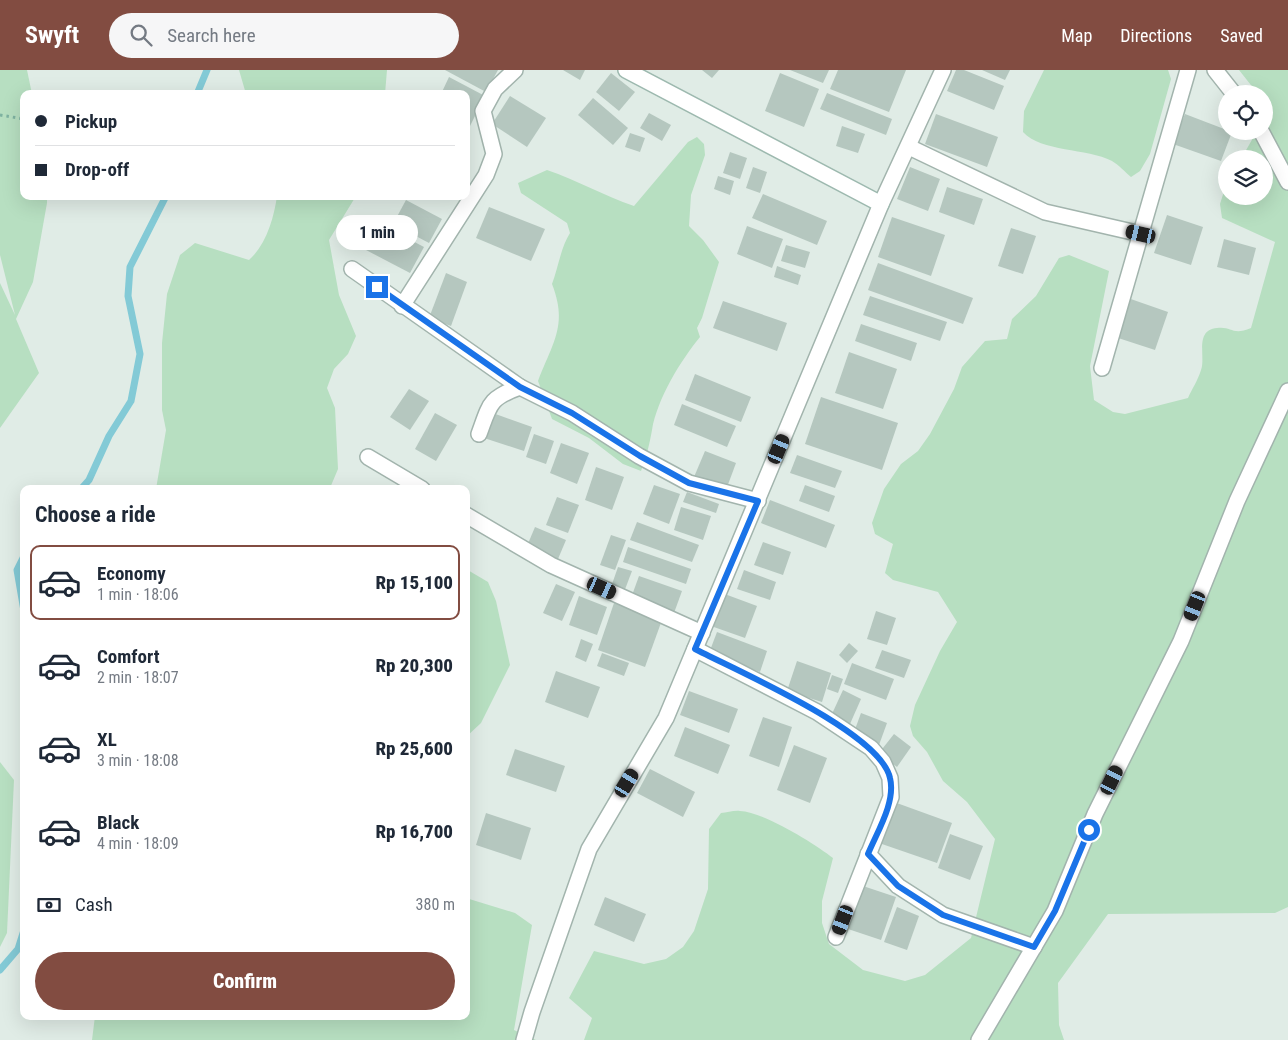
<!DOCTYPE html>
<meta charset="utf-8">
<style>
:root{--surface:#fff;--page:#f6f6f7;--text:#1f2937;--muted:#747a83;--line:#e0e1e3;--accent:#824c41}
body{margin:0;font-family:"Roboto Condensed",sans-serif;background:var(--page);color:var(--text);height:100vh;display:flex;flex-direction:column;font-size:19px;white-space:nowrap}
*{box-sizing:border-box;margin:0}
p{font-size:16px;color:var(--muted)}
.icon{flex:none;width:28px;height:28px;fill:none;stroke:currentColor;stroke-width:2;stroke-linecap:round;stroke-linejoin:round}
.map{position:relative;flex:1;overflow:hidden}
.side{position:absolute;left:20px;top:415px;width:450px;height:535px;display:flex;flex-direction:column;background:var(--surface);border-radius:10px;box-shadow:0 5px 20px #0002}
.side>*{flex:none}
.banner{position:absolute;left:20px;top:20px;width:450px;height:110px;border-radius:10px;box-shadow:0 5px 20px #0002;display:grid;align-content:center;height:110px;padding:0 15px;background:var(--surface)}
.tools{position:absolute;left:1218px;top:15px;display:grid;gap:10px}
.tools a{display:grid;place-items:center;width:55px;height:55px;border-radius:50%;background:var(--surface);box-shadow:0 5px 20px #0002;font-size:25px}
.end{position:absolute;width:22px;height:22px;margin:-11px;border:6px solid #1a73e8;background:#fff;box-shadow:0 0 0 2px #fff}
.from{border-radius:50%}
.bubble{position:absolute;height:35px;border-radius:18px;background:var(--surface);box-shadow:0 5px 20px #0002;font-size:16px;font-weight:800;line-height:35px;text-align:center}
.car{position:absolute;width:15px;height:30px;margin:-15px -8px;border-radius:6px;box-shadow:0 0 4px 1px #0007;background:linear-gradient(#222 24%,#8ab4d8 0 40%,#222 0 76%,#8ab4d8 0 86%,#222 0)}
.banner b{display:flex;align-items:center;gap:18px;height:48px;font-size:19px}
.banner b+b{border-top:1px solid var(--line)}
.banner i{width:12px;height:12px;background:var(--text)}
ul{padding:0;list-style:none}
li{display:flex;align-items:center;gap:15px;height:75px;margin:0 10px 8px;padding:0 5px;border:2px solid transparent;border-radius:10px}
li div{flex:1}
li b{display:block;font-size:19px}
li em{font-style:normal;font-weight:800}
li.active{border-color:var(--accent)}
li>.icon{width:45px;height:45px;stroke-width:1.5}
h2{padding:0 15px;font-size:22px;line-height:60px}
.pay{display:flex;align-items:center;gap:12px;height:55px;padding:0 15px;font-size:19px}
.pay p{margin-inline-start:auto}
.button{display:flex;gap:10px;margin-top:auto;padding:10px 15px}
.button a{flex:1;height:58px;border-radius:30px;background:var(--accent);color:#fff;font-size:20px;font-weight:800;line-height:58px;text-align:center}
header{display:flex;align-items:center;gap:30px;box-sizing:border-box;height:70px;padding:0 25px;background:var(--accent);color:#fff}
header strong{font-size:24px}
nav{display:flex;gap:28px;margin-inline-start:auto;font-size:18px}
.search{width:350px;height:45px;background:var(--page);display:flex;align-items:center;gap:12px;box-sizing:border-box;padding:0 18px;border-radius:28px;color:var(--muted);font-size:19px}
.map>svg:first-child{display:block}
.green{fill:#b7dfc1}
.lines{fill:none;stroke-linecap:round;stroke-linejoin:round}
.stream{stroke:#83cad6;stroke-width:7}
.building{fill:#b5c7bf}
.street-casing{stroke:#a2b4ad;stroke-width:18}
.secondary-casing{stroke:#9db9af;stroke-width:18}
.path{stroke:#7eb2a1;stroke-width:3;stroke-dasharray:2.5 4;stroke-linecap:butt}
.street{stroke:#fff;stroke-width:15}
.secondary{stroke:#fff;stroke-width:15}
.route{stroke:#1a73e8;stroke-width:6}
</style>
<header>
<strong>Swyft</strong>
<div class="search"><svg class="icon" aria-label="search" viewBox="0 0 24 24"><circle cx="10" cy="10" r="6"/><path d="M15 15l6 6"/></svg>Search here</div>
<nav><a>Map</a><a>Directions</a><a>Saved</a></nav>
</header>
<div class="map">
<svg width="1288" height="970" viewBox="0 0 1288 970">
<rect width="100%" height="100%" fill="#e0ece6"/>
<!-- green -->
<g class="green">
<polygon points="0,0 27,0 32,24 24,24 24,126 47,126 47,133 33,212 16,249 39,303 0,358 0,213 15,245 0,185"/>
<polygon points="239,0 387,0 385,24 246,24"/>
<path d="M1044,0H1168L1171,9L1150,84L1140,101L1131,107C1125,102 1119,95 1112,91C1087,78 1041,82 1023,62L1024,41Z"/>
<path d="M1239,0H1288V837L1275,843L1108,844L1058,913L1059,955L1064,970H584L592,948L569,928L594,881L644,894L666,889L683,877L694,861L708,819L709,759L721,743C727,743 734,740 740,741C764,742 815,774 833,788L822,831V853L829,874L863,900L905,911L925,905L971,868L995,769L967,732L943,711L927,682L913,666L910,656L915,635L940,581L957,552L938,522L893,510L885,503L893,474L875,464L872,453L884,419L901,394L918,381L930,364L954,319L962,297L985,271L1007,269L1012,249L1036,226L1059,188L1069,185L1109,201L1090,296L1094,330L1113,342L1125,344L1188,328C1192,319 1198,310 1201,300C1206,287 1194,260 1217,258C1232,256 1232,266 1251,258L1275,172L1222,148L1220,134L1226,115V126H1264V89H1241L1257,61H1264V50L1270,40L1264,31V24H1258Z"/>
<path d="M697,67L704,74L705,85L691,125L689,156L703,170L719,192L702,248L697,258L700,267C681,290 657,329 652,360C649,376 647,385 641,401L623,394L589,368L552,349L538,311C553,272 568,255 552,214C558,198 561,177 570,163L567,153L521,123L518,113L547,100C577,110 604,126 634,136L688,72Z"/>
<path d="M277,126H356L329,170L339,225L356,266L348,284L334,299L327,318L335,338L338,399L330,418L156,419L166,360L162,340V273L167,224L180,185L195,173L249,190C266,175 274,148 277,126Z"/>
<polygon points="466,499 488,512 496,531 510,595 481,653 466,667"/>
<polygon points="0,692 14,710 7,863 0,877"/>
<polygon points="466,828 515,843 532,855 514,960 536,970 92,970 95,946 466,946"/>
</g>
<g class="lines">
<!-- stream -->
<g class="stream">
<polyline points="197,24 207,0"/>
<polyline points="81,419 89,410 109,366 131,331 140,284 128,226 130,197 166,126"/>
<polyline points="24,486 17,500 24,541"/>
<polyline points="0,900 18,879 24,860"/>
</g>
</g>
<!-- building -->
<g class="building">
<polygon points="445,0 498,0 486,22"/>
<polygon points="563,0 585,0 580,10"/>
<polygon points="702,0 719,0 712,8"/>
<polygon points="790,0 829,0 823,13"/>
<polygon points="838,0 906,0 889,42 830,19"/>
<polygon points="956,0 964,0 1004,16 994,40 947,21"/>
<polygon points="982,0 1010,0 1005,10"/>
<polygon points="611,3 635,22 619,41 596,22"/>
<polygon points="780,3 819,19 804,57 765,41"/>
<polygon points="449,7 485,26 470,56 466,54 466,24 441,24"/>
<polygon points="827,23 892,49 886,65 820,39"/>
<polygon points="510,26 546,48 527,77 492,54"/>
<polygon points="593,28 628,58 613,75 578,45"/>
<polygon points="649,43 671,55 662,71 640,58"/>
<polygon points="936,44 998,67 987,97 925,74"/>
<polygon points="1185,44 1232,62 1221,91 1173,74"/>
<polygon points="842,56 865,64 858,83 836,76"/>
<polygon points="630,63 645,68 640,82 625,77"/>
<polygon points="730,82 747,88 740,109 723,103"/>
<polygon points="753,97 767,102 760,123 746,118"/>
<polygon points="910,97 940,109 928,141 897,129"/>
<polygon points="718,106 734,111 730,125 714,119"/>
<polygon points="947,117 983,129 974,155 939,142"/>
<polygon points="763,124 827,151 817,175 752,148"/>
<polygon points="406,130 442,149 429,173 393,154"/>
<polygon points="489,137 545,159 531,191 476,168"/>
<polygon points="1167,145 1203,157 1191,195 1154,183"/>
<polygon points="892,147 945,165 931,206 878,187"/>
<polygon points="380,154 424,177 410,203 366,180"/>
<polygon points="747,156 783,169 772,198 737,184"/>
<polygon points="1011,158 1036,166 1023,204 998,196"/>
<polygon points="1224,169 1256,178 1249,205 1217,197"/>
<polygon points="786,175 810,182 805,198 781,191"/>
<polygon points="878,193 973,228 963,254 868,220"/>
<polygon points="777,196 801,205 798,215 774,207"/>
<polygon points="446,203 467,212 451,256 429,248"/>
<polygon points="870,226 947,252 940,271 863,245"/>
<polygon points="1125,227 1168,242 1155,280 1112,266"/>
<polygon points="723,231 787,253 777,281 713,258"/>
<polygon points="861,254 917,273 911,291 855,271"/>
<polygon points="849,282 897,299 883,339 835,323"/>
<polygon points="695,304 751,327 741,352 685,330"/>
<polygon points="409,319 429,331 410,360 390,347"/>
<polygon points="821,327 898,353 882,400 805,374"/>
<polygon points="682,334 736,356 727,377 674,355"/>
<polygon points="490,342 532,357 524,381 481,367"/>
<polygon points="435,343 457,355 436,391 415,379"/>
<polygon points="534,364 554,371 546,394 526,387"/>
<polygon points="561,373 589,383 577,414 550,403"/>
<polygon points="705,381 736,393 726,420 694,407"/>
<polygon points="797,385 842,401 835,418 790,403"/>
<polygon points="596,397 624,407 612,440 585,430"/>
<polygon points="654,415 680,424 669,454 643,444"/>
<polygon points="805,415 835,426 829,442 799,431"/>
<polygon points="687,422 719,434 716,443 683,432"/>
<polygon points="557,427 579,435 568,463 546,455"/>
<polygon points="770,430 835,455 826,478 761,453"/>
<polygon points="681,437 711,446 703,470 674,460"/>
<polygon points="637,452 699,475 692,492 630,470"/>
<polygon points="535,457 566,470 558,489 527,476"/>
<polygon points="611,465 626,470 615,500 600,495"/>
<polygon points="763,472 791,482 783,505 754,495"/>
<polygon points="628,477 691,499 686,514 623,492"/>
<polygon points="618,497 632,501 624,522 611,517"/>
<polygon points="744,500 776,512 770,530 737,519"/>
<polygon points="639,506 682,521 674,543 631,528"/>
<polygon points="556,514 575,522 562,551 543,543"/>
<polygon points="722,523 757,536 745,568 711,556"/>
<polygon points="579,526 607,537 597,565 569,555"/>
<polygon points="614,533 662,550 645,597 598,580"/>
<polygon points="876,541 896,548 887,575 867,569"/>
<polygon points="717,562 767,581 760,602 709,583"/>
<polygon points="581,569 593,574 586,592 575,587"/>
<polygon points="849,573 858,581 847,593 839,585"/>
<polygon points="882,580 911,590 904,608 875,598"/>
<polygon points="602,583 629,593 624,606 597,596"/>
<polygon points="797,591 831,603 822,632 787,621"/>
<polygon points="852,593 894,609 886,630 844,614"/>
<polygon points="556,601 600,617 588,648 545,632"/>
<polygon points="832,605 843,609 838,623 827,619"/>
<polygon points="843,620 861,629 850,654 831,646"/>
<polygon points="689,621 738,639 729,663 680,645"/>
<polygon points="861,643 887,653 879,675 853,665"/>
<polygon points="763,647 792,657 779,697 749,686"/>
<polygon points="685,657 730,675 718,704 674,686"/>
<polygon points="894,664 911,677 897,697 879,683"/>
<polygon points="794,675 827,688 810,733 777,720"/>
<polygon points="515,679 565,696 556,722 506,705"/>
<polygon points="650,699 695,722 683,747 637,723"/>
<polygon points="894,732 952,753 937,793 879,773"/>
<polygon points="486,743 531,758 521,790 476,775"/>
<polygon points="950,764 983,776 970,810 938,798"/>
<polygon points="860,815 896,827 881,870 845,858"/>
<polygon points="605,827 646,844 634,872 594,855"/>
<polygon points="897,837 919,846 907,880 884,872"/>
</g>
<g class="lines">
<defs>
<g id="street">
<polyline points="1215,0 1234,24"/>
<polyline points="1261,61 1288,112"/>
<polyline points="909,77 1045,142 1141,164"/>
<polyline points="352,199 520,317 572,343 639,386 689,413 758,431"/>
<polyline points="402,236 486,105 494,84 483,41 495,19 515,0"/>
<polyline points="1102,298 1188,0"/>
<path d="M479,364C490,334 489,328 520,317"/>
<polyline points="368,387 422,419"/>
<polyline points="466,445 551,495 702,563"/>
<polyline points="695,579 817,642 871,678 883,692 890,708 891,727 836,867"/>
<polyline points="868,784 898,816 943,845 1034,877"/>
<polyline points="524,970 532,942 589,779 666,648 881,134 943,0"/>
<polyline points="979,970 1055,841 1095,744 1181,571 1237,431 1288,321"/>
</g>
<polyline id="secondary" points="626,0 881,134"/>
</defs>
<!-- street casing -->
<use href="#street" class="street-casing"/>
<!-- secondary casing -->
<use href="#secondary" class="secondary-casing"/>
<!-- path -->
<polyline class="path" points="0,45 24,49"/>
<!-- street -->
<use href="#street" class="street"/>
<!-- secondary -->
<use href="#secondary" class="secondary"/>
</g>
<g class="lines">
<!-- route -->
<path class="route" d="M377,217L520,317L572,343L640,386L689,413L758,431L695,579C737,601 880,662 890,708C896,732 877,762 868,784L898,816L943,845L1034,877L1055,841L1089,760"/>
</g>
</svg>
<div class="tools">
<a><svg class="icon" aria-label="locate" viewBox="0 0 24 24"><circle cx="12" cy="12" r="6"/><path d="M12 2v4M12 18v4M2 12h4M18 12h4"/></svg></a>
<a><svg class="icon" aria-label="layers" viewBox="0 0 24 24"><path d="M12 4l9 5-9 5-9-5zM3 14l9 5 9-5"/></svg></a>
</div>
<i class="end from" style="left:1089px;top:760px"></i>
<i class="end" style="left:377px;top:217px"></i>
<div class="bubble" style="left:336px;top:145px;width:82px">1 min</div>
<i class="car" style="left:1141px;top:164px;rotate:283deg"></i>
<i class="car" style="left:779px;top:379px;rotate:23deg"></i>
<i class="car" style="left:602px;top:518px;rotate:114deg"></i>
<i class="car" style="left:1195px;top:536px;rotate:202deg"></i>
<i class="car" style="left:1112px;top:710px;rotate:26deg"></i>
<i class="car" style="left:627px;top:713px;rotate:31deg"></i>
<i class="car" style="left:843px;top:850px;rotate:201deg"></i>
<div class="banner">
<b><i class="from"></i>Pickup</b>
<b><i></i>Drop-off</b>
</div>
<section class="side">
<h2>Choose a ride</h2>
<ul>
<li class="active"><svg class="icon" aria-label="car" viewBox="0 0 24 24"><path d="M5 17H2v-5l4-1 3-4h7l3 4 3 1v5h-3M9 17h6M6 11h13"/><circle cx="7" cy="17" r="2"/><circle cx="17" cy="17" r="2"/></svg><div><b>Economy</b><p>1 min · 18:06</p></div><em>Rp 15,100</em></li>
<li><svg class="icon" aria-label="car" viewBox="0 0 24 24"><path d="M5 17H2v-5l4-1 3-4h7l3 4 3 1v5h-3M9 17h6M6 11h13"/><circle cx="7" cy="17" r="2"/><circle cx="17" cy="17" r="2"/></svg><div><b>Comfort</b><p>2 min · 18:07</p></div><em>Rp 20,300</em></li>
<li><svg class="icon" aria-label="car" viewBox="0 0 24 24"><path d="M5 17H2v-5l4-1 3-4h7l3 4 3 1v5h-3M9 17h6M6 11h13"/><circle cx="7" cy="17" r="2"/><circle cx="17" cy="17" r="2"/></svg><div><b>XL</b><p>3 min · 18:08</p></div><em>Rp 25,600</em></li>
<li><svg class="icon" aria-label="car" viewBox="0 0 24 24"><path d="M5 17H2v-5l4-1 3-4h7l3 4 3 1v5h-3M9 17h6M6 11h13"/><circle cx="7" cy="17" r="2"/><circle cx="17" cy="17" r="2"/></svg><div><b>Black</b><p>4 min · 18:09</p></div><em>Rp 16,700</em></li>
</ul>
<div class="pay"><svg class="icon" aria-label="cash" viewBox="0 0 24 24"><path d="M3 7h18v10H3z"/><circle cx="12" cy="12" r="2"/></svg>Cash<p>380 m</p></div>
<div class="button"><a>Confirm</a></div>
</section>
</div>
